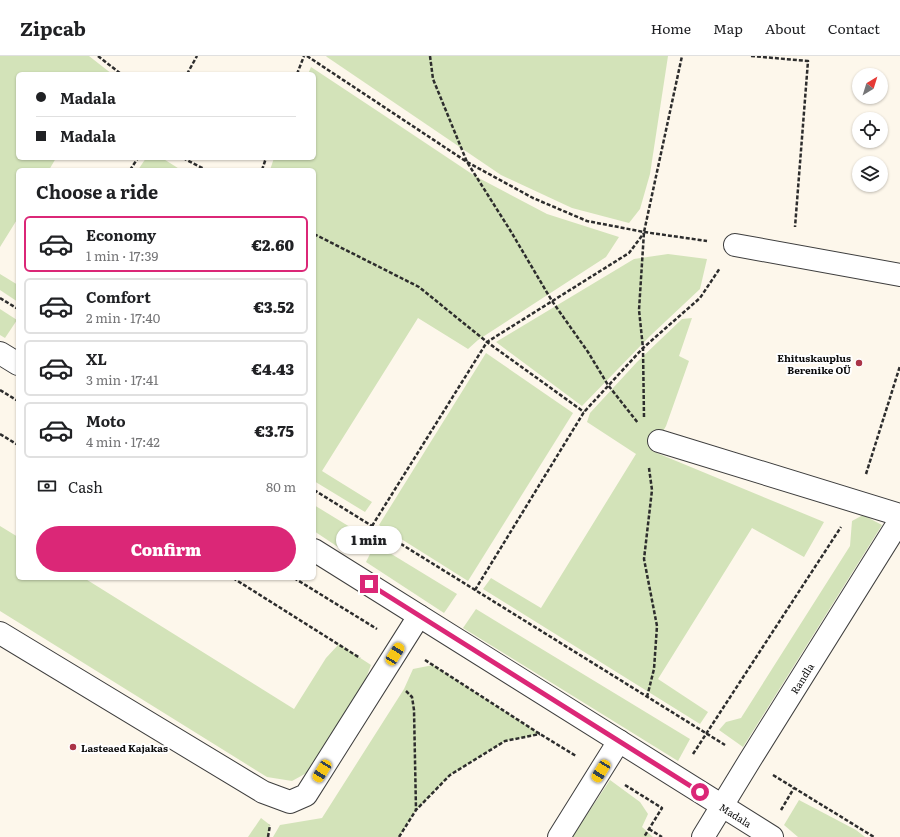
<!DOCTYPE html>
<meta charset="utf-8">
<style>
:root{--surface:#fff;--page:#f6f6f6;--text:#202124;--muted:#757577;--line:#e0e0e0;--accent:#db2777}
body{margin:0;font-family:Literata,serif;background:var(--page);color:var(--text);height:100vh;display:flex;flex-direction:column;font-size:15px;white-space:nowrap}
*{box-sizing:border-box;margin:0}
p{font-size:13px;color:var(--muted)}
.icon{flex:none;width:22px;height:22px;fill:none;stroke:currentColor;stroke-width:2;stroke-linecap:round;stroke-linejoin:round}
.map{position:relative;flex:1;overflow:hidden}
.side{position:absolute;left:16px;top:112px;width:300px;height:412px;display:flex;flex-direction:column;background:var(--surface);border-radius:6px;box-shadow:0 1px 3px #0004}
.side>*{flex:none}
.guide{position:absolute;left:16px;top:16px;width:300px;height:88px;border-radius:6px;box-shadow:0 1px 3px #0004;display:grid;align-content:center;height:88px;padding:0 20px;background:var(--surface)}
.needle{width:26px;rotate:38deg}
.fabs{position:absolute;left:852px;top:12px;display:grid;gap:8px}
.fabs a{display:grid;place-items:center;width:36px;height:36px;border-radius:50%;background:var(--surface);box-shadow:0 1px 3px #0004;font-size:20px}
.end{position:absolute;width:18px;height:18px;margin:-9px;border:5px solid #db2777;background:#fff;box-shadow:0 0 0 2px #fff}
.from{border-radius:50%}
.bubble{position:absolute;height:28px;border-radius:14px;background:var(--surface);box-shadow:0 1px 3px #0004;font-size:13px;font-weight:800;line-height:28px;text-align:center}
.car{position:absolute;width:12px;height:24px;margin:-12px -6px;border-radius:5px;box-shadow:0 0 3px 1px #0007;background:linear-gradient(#f5c518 24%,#345 0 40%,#f5c518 0 76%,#345 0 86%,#f5c518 0)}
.guide b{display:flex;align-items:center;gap:14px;height:38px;font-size:15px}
.guide b+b{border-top:1px solid var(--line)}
.guide i{width:10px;height:10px;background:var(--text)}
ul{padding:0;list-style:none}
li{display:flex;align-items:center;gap:12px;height:56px;margin:0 8px 6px;padding:0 12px;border:2px solid var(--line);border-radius:6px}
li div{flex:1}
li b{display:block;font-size:15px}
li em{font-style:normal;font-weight:800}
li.on{border-color:var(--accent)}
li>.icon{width:36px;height:36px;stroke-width:1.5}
h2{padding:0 20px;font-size:18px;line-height:48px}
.pay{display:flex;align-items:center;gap:10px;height:44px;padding:0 20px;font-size:15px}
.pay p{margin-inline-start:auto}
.primary-button{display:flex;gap:8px;margin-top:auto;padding:8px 20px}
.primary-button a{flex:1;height:46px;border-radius:24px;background:var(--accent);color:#fff;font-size:16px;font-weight:800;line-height:46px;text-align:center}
header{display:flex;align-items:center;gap:24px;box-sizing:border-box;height:56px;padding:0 20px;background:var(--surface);border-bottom:1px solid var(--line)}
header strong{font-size:19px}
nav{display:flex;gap:22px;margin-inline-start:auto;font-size:14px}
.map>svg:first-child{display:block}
.green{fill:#d3e3b9}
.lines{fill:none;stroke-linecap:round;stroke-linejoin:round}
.minor-casing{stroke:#3e3e3e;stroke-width:24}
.path{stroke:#2d2d2d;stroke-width:2.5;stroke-dasharray:4 2;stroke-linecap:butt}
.minor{stroke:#fff;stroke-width:22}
.route{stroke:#db2777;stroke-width:5}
.poi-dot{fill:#aa3346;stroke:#fff;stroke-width:1.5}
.labels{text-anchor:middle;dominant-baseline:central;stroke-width:4;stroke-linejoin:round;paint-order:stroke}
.poi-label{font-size:10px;font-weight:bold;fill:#0b0b0b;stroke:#fff;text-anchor:end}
.street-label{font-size:10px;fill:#0b0b0b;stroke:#fff}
</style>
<header>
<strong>Zipcab</strong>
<nav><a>Home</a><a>Map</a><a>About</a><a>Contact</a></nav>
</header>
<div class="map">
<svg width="900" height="781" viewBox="0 0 900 781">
<rect width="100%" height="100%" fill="#fdf7eb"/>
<!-- green -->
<g class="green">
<polygon points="0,0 89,0 112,18 18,18 18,102 56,102 49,114 18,114 18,162 0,191"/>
<polygon points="326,0 668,0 650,118 640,153 629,167 572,152 501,119 327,1"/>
<polygon points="311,11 382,58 475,120 547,158 619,181 606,201 478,284 468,293 418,262 322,415 372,446 365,456 314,425 314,114 270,114 274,102 314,102 314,18 308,18"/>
<polygon points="146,102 162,102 181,114 138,114"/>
<polygon points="668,198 707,203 700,233 650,280 582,350 496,286 634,203"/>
<polygon points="0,218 18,229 18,246 0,234"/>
<polygon points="0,253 17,264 5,282 0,279"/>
<polygon points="692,262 679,300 689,305 666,370 652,395 824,466 804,501 752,472 658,623 708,656 700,668 483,533 491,522 541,552 636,398 587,366 590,357 637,306 682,263"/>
<polygon points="486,297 573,357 468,525 379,469"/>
<polygon points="314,449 350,471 348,482 338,491 314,475"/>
<polygon points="863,459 882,469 743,691 719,674 726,666 741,662 850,490 852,465"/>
<polygon points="0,470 18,481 18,522 84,522 294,653 326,602 339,588 371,609 360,638 312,714 292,725 267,721 0,555"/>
<polygon points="375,488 457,538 444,557 366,506"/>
<polygon points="476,553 690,683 678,705 463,572"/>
<polygon points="433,609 540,678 505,685 450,719 416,754 399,781 273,781 280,769 322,762 404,633 413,613"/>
<polygon points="610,724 640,746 648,758 642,771 653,781 572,781"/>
<polygon points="799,744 856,774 865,781 798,781 784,769"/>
<polygon points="261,762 270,769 268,781 248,781"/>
</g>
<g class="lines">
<defs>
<g id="minor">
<polyline points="735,189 900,219"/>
<polyline points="0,297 18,308"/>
<polyline points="659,385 900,459"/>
<path id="s1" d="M314,494L772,781"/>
<polyline points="0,577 263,736 290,746 306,739 419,560"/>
<polyline points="559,781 619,685"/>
<path id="s2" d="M703,781L750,704L900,464"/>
</g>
</defs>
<!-- minor casing -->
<use href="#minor" class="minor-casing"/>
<!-- path -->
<g class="path">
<polyline points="98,0 121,18"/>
<polyline points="307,0 467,106 533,142 587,165 644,176 707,185"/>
<polyline points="430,0 433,23 467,106 510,174 552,245 588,296 608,329 638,367"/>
<polyline points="751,0 808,5 795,171"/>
<polyline points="187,18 197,0"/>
<polyline points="297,18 304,0"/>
<polyline points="183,102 206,114"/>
<polyline points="130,114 138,102"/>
<polyline points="262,114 266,102"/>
<polyline points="314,178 419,231 487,286 584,356"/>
<polyline points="0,242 18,253"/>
<polyline points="0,334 18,345"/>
<polyline points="644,361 643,292 639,254 644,176 682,0"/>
<polyline points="0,378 18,389"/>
<polyline points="866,418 900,310"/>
<polyline points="314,434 725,689"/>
<polyline points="372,470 487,286 629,197 644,177"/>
<polyline points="233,522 360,602"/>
<polyline points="294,522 377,573"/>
<polyline points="475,534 584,356 643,292 700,242 720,212"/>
<polyline points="425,604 540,678 576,700"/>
<polyline points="406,635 412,641 414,654 416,754"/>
<polyline points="647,641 654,613 657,570 644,503 652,434 649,412"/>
<polyline points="693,698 841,471"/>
<polyline points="773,719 874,781"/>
<polyline points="625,729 662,752 644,781"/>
<polyline points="781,754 794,732"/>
<polyline points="649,773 662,781"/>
<polyline points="268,781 270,769"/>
<polyline points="399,781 416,754 450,719 505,685 540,678"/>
</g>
<!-- minor -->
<use href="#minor" class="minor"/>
</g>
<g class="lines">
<!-- route -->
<polyline class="route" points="369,528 700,736"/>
</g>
<!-- markers -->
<g class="poi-dot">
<circle cx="859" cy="307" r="4"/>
<circle cx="73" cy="691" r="4"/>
</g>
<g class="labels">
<!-- poi labels -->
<g class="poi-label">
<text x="851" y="301">Ehituskauplus<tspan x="851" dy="12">Berenike OÜ</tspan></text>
<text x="81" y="691" text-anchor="start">Lasteaed Kajakas</text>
</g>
<!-- street labels -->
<g class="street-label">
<text stroke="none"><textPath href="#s2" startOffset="187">Randla</textPath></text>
<text stroke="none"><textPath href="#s1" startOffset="498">Madala</textPath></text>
</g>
</g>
</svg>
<div class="fabs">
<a><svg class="needle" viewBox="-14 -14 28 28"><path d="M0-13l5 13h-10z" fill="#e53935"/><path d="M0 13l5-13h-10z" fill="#757577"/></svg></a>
<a><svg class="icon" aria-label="locate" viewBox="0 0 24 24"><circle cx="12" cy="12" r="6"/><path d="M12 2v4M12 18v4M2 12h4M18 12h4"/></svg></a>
<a><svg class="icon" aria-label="layers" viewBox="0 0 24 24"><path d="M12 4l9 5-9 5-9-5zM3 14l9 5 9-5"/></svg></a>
</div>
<i class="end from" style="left:700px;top:736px"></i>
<i class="end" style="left:369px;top:528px"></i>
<div class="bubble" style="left:336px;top:470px;width:66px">1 min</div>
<i class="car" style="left:395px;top:598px;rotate:32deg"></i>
<i class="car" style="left:322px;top:715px;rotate:212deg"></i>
<i class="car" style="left:601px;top:715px;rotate:212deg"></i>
<div class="guide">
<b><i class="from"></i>Madala</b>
<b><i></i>Madala</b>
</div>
<section class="side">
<h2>Choose a ride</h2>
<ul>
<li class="on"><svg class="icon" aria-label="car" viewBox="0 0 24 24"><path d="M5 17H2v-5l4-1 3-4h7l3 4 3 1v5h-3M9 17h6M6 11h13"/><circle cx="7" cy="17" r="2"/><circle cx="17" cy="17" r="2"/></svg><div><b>Economy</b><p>1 min · 17:39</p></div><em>€2.60</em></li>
<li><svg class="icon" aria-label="car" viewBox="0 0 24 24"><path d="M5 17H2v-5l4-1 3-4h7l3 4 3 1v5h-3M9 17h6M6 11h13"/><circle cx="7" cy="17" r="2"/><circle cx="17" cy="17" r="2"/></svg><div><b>Comfort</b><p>2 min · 17:40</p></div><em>€3.52</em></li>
<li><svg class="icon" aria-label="car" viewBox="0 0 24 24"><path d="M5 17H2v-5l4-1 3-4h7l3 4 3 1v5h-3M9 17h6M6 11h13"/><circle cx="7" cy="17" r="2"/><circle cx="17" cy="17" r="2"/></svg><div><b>XL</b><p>3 min · 17:41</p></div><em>€4.43</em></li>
<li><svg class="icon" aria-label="car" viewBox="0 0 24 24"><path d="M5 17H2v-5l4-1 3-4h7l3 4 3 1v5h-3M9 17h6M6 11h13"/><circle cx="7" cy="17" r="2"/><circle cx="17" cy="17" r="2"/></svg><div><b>Moto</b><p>4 min · 17:42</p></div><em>€3.75</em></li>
</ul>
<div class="pay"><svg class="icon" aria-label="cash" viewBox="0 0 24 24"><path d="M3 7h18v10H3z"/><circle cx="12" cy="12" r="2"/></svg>Cash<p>80 m</p></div>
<div class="primary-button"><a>Confirm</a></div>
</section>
</div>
